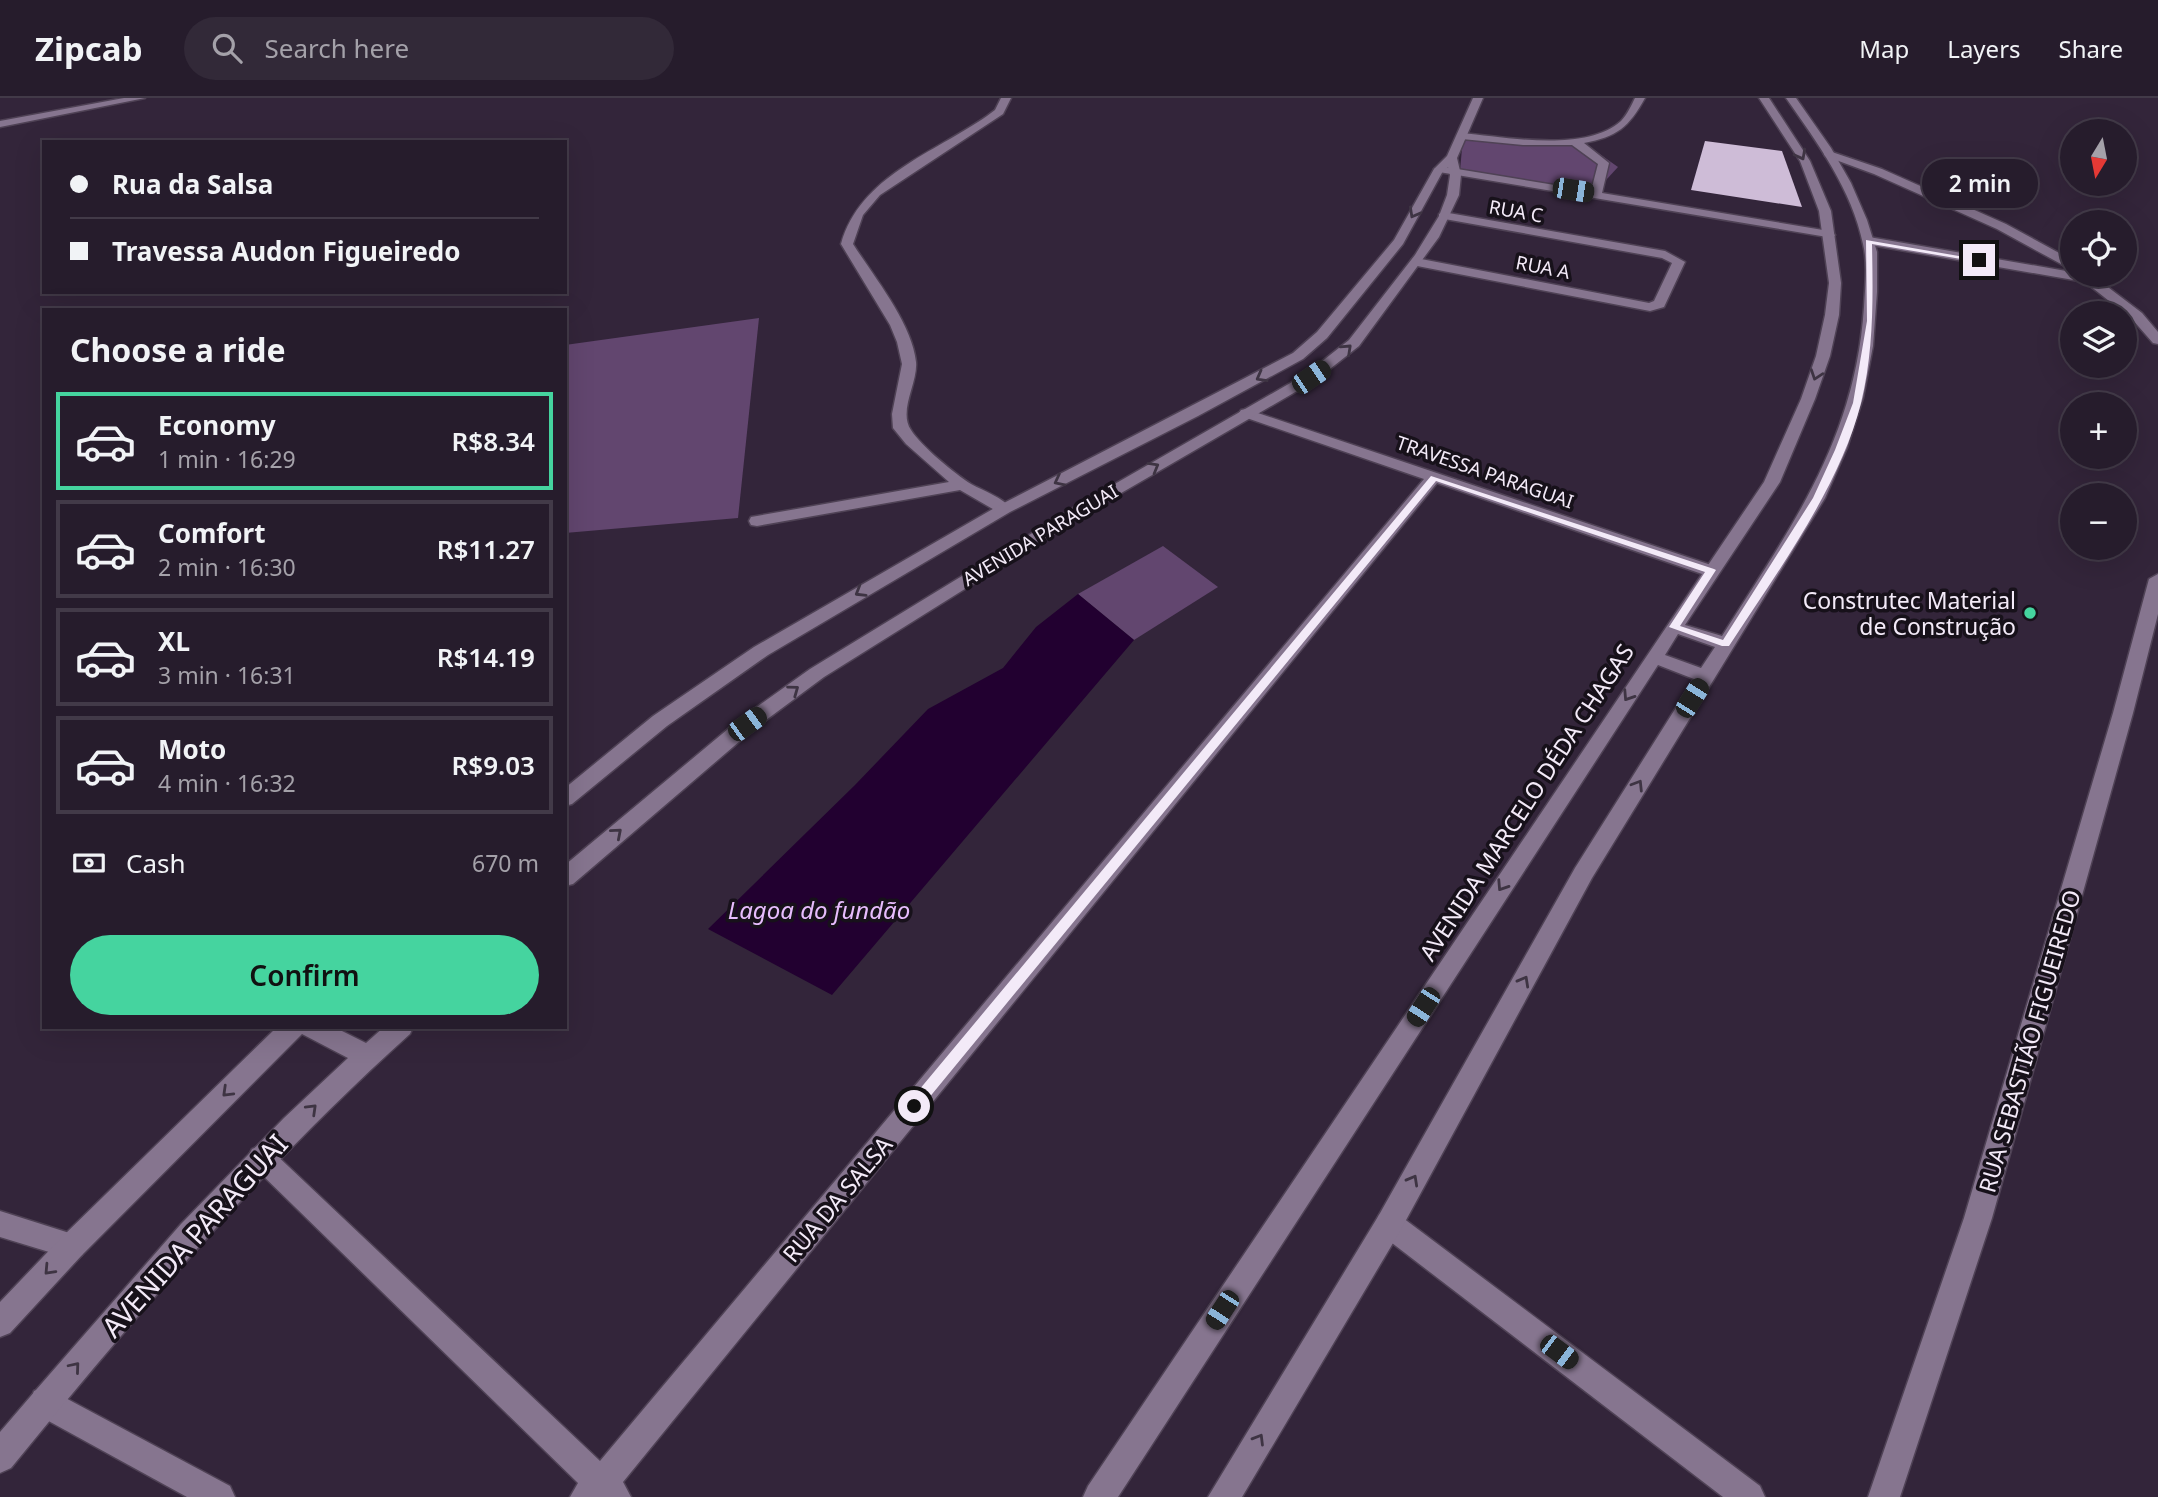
<!DOCTYPE html>
<meta charset="utf-8">
<style>
:root{--surface:#261c2c;--page:#322938;--text:#f1f3f6;--muted:#a4a1a9;--line:#423a48;--accent:#45d49f}
body{margin:0;font-family:"Noto Sans",sans-serif;background:var(--page);color:var(--text);height:100vh;display:flex;flex-direction:column;font-size:26px;white-space:nowrap}
*{box-sizing:border-box;margin:0}
p{font-size:23px;color:var(--muted)}
.icon{flex:none;width:38px;height:38px;fill:none;stroke:currentColor;stroke-width:2;stroke-linecap:round;stroke-linejoin:round}
.map{position:relative;flex:1;overflow:hidden}
.details{position:absolute;left:42px;top:210px;width:525px;height:721px;display:flex;flex-direction:column;background:var(--surface);border-radius:0px;box-shadow:0 7px 28px #0002,0 0 0 2px var(--line)}
.details>*{flex:none}
.top-card{position:absolute;left:42px;top:42px;width:525px;height:154px;border-radius:0px;box-shadow:0 7px 28px #0002,0 0 0 2px var(--line);display:grid;align-content:center;height:154px;padding:0 28px;background:var(--surface)}
.needle{width:46px;rotate:190deg}
.buttons{position:absolute;left:2060px;top:21px;display:grid;gap:14px}
.buttons a{display:grid;place-items:center;width:77px;height:77px;border-radius:50%;background:var(--surface);box-shadow:0 7px 28px #0002,0 0 0 2px var(--line);font-size:35px}
.end{position:absolute;width:32px;height:32px;margin:-16px;border:9px solid #f3eaf8;background:#111;box-shadow:0 0 0 4px #111}
.from{border-radius:50%}
.bubble{position:absolute;height:49px;border-radius:24px;background:var(--surface);box-shadow:0 7px 28px #0002,0 0 0 2px var(--line);font-size:23px;font-weight:600;line-height:49px;text-align:center}
.car{position:absolute;width:21px;height:42px;margin:-21px -10px;border-radius:9px;box-shadow:0 0 5px 2px #0007;background:linear-gradient(#222 24%,#8ab4d8 0 40%,#222 0 76%,#8ab4d8 0 86%,#222 0)}
.top-card b{display:flex;align-items:center;gap:24px;height:66px;font-size:26px}
.top-card b+b{border-top:2px solid var(--line)}
.top-card i{width:18px;height:18px;background:var(--text)}
ul{padding:0;list-style:none}
li{display:flex;align-items:center;gap:21px;height:98px;margin:0 14px 10px;padding:0 14px;border:4px solid var(--line);border-radius:0px}
li div{flex:1}
li b{display:block;font-size:26px}
li em{font-style:normal;font-weight:600}
li.selected{border-color:var(--accent)}
li>.icon{width:63px;height:63px;stroke-width:1.5}
h2{padding:0 28px;font-size:32px;line-height:84px}
.pay{display:flex;align-items:center;gap:18px;height:77px;padding:0 28px;font-size:26px}
.pay p{margin-inline-start:auto}
.action{display:flex;gap:14px;margin-top:auto;padding:14px 28px}
.action a{flex:1;height:80px;border-radius:42px;background:var(--accent);color:#111;font-size:28px;font-weight:600;line-height:80px;text-align:center}
header{display:flex;align-items:center;gap:42px;box-sizing:border-box;height:98px;padding:0 35px;background:var(--surface);border-bottom:2px solid var(--line)}
header strong{font-size:33px}
nav{display:flex;gap:38px;margin-inline-start:auto;font-size:24px}
.search{width:490px;height:63px;background:var(--page);display:flex;align-items:center;gap:18px;box-sizing:border-box;padding:0 24px;border-radius:38px;color:var(--muted);font-size:26px}
.map>svg:first-child{display:block}
.green{fill:#62466f}
.water{fill:#220030}
.building{fill:#cebcd7}
.lines{fill:none;stroke-linecap:round;stroke-linejoin:round}
.street-casing{stroke:#4f4255;stroke-width:3}
.secondary-casing{stroke:#4f4255;stroke-width:3}
.street{fill:#86758f;fill-rule:evenodd}
.secondary{fill:#86758f;fill-rule:evenodd}
.oneway{stroke:#3e3443}
.route{fill:#f3eaf8}
.poi-dot{fill:#45d49f;stroke:#17111a;stroke-width:2.5}
.labels{text-anchor:middle;dominant-baseline:central;stroke-width:7;stroke-linejoin:round;paint-order:stroke}
.far-street-label{font-size:19px;fill:#f3eaf8;stroke:#17111a}
.poi-label{font-size:23px;fill:#f3eaf8;stroke:#17111a;text-anchor:end}
.street-label{font-size:23px;fill:#f3eaf8;stroke:#17111a}
.water-label{font-size:24px;font-style:italic;fill:#e7bcfd;stroke:#17111a}
.near-street-label{font-size:28px;fill:#f3eaf8;stroke:#17111a}
</style>
<header>
<strong>Zipcab</strong>
<div class="search"><svg class="icon" aria-label="search" viewBox="0 0 24 24"><circle cx="10" cy="10" r="6"/><path d="M15 15l6 6"/></svg>Search here</div>
<nav><a>Map</a><a>Layers</a><a>Share</a></nav>
</header>
<div class="map">
<svg width="2158" height="1399" viewBox="0 0 2158 1399">
<rect width="100%" height="100%" fill="#33253a"/>
<!-- green -->
<g class="green">
<polygon points="1463,39 1587,47 1618,69 1595,94 1460,73"/>
<polygon points="759,220 738,420 565,435 565,247"/>
<polygon points="1163,448 1218,489 1134,542 1078,496"/>
</g>
<!-- water -->
<polygon class="water" points="1078,496 1134,542 832,897 708,831 855,687 928,611 1003,570 1036,529"/>
<!-- building -->
<polygon class="building" points="1705,43 1782,53 1802,109 1691,92"/>
<g class="lines">
<defs>
<g id="street">
<polygon points="124,0 145,0 0,29 0,23"/>
<path d="M1001,0H1011L1003,16L880,97L863,117L853,146C874,179 912,225 916,264C918,285 898,313 911,332C921,348 955,376 971,386C984,393 1003,400 1012,411L1004,416L998,414L960,392L757,428L751,427L749,423L751,419L757,418L949,384L906,346L893,330L892,316L902,266L897,244L890,227L841,146C860,78 934,55 987,18L995,12Z"/>
<path d="M1635,0H1645C1629,29 1617,39 1584,45L1609,65L1602,95L1829,133L1835,137L1833,140L1439,74L1434,71L1439,68L1591,93L1598,66L1572,47H1523L1462,41L1457,38L1462,35C1506,39 1585,55 1621,23C1627,17 1631,8 1635,0Z"/>
<polygon points="1829,53 1882,71 2006,126 2072,162 2072,172 1997,131 1874,76 1825,58 1824,56"/>
<polygon points="1443,114 1665,153 1685,164 1664,209 1650,213 1412,167 1412,161 1416,160 1649,205 1654,203 1672,165 1662,160 1439,120 1439,116"/>
<polygon points="1869,139 2072,174 2072,177 2092,177 2142,215 2158,234 2158,246 2153,245 2132,221 2085,184 1865,146 1863,143"/>
<polygon points="1246,311 1717,469 1720,473 1717,477 1705,477 1437,385 623,1384 631,1399 570,1399 578,1385 252,1067 248,1059 252,1051 261,1047 270,1051 600,1363 1424,381 1241,318 1239,315 1241,312"/>
<polygon points="2158,476 2158,516 2133,615 1992,1120 1900,1399 1868,1399 1964,1120 2113,615 2149,481"/>
<polygon points="0,1113 82,1139 86,1148 82,1157 72,1161 0,1139"/>
<polygon points="1389,1113 1399,1117 1760,1388 1765,1399 1723,1399 1379,1135 1375,1126 1379,1117"/>
<polygon points="45,1289 230,1388 235,1399 187,1399 34,1315 30,1304 34,1293"/>
</g>
<g id="secondary">
<polygon points="1473,0 1483,0 1457,60 1461,77 1459,97 1439,139 1359,248 1316,282 1085,416 824,579 754,631 573,786 565,788 565,767 740,621 810,571 1073,410 1306,276 1349,242 1415,157 1439,118 1447,97 1450,77 1448,69 1443,73 1403,146 1327,240 1303,261 1198,318 1010,414 768,557 667,628 572,706 565,708 565,690 653,618 754,549 998,408 1293,255 1317,234 1394,142 1434,71 1447,58"/>
<path d="M1759,0H1769L1810,63L1831,113L1841,185L1839,217L1830,258L1815,301L1780,384L1685,527L1722,538C1790,430 1855,344 1864,209C1865,189 1868,166 1863,146C1852,92 1817,44 1786,0H1796L1831,50L1851,85L1867,122L1877,154V194L1873,248L1863,300L1847,350L1825,400L1592,780L1399,1135L1242,1399H1208L1379,1117L1575,770L1694,581L1658,567L1118,1399H1083L1088,1388L1764,384L1801,301L1816,258L1825,217L1829,185L1819,113L1800,63ZM1678,536L1715,549L1701,570L1665,557Z"/>
<path d="M277,929H334L366,945L384,929H413L410,936C263,1068 136,1217 11,1370L0,1375V1334L36,1292L181,1126L284,1020L348,960L302,936L82,1157L10,1235L0,1239V1204L62,1139Z"/>
</g>
</defs>
<!-- street casing -->
<use href="#street" class="street-casing"/>
<!-- secondary casing -->
<use href="#secondary" class="secondary-casing"/>
<!-- street -->
<use href="#street" class="street"/>
<!-- secondary -->
<use href="#secondary" class="secondary"/>
</g>
<!-- one-way arrows -->
<defs><path id="oneway-chevron" d="M-2-3.5L2.5 0L-2 3.5" fill="none" stroke-width="1.6" stroke-linecap="round" stroke-linejoin="round" transform="scale(1.75)"/></defs>
<g class="oneway">
<use href="#oneway-chevron" transform="translate(1801 57) rotate(62)"/>
<use href="#oneway-chevron" transform="translate(1414 115) rotate(119)"/>
<use href="#oneway-chevron" transform="translate(1347 251) rotate(-43)"/>
<use href="#oneway-chevron" transform="translate(1816 277) rotate(109)"/>
<use href="#oneway-chevron" transform="translate(1261 279) rotate(151)"/>
<use href="#oneway-chevron" transform="translate(1154 369) rotate(-30)"/>
<use href="#oneway-chevron" transform="translate(1059 383) rotate(153)"/>
<use href="#oneway-chevron" transform="translate(860 494) rotate(149)"/>
<use href="#oneway-chevron" transform="translate(794 592) rotate(-36)"/>
<use href="#oneway-chevron" transform="translate(1628 598) rotate(123)"/>
<use href="#oneway-chevron" transform="translate(1638 687) rotate(-58)"/>
<use href="#oneway-chevron" transform="translate(617 735) rotate(-41)"/>
<use href="#oneway-chevron" transform="translate(1502 788) rotate(123)"/>
<use href="#oneway-chevron" transform="translate(1524 883) rotate(-61)"/>
<use href="#oneway-chevron" transform="translate(227 994) rotate(136)"/>
<use href="#oneway-chevron" transform="translate(312 1011) rotate(-44)"/>
<use href="#oneway-chevron" transform="translate(1413 1082) rotate(-61)"/>
<use href="#oneway-chevron" transform="translate(49 1172) rotate(133)"/>
<use href="#oneway-chevron" transform="translate(75 1269) rotate(-50)"/>
<use href="#oneway-chevron" transform="translate(1259 1341) rotate(-59)"/>
</g>
<!-- route -->
<path class="route" d="M1866,142L1982,162L1979,164L1872,146C1873,199 1874,252 1861,305C1840,389 1776,476 1729,548H1722L1669,529L1705,474L1436,383L919,1012H909V1004L1431,378L1714,471L1716,472L1680,528L1723,542L1813,400L1835,352L1853,305L1867,223Z"/>
<!-- markers -->
<circle class="poi-dot" cx="2030" cy="515" r="7"/>
<g class="labels">
<!-- far-street labels -->
<g class="far-street-label">
<text transform="translate(1516 113) rotate(10)">RUA C</text>
<text transform="translate(1543 169) rotate(11)">RUA A</text>
<text transform="translate(1485 374) rotate(19)">TRAVESSA PARAGUAI</text>
<text transform="translate(1040 437) rotate(-31)">AVENIDA PARAGUAI</text>
</g>
<!-- poi labels -->
<g class="poi-label">
<text x="2016" y="502">Construtec Material<tspan x="2016" dy="26">de Construção</tspan></text>
</g>
<!-- street labels -->
<g class="street-label">
<text transform="translate(1526 704) rotate(-57)">AVENIDA MARCELO DÉDA CHAGAS</text>
<text transform="translate(2029 943) rotate(-74)">RUA SEBASTIÃO FIGUEIREDO</text>
<text transform="translate(837 1101) rotate(-50)">RUA DA SALSA</text>
</g>
<!-- water labels -->
<g class="water-label">
<text x="819" y="811">Lagoa do fundão</text>
</g>
<!-- near-street labels -->
<g class="near-street-label">
<text transform="translate(194 1137) rotate(-48)">AVENIDA PARAGUAI</text>
</g>
</g>
</svg>
<div class="buttons">
<a><svg class="needle" viewBox="-14 -14 28 28"><path d="M0-13l5 13h-10z" fill="#e53935"/><path d="M0 13l5-13h-10z" fill="#a4a1a9"/></svg></a>
<a><svg class="icon" aria-label="locate" viewBox="0 0 24 24"><circle cx="12" cy="12" r="6"/><path d="M12 2v4M12 18v4M2 12h4M18 12h4"/></svg></a>
<a><svg class="icon" aria-label="layers" viewBox="0 0 24 24"><path d="M12 4l9 5-9 5-9-5zM3 14l9 5 9-5"/></svg></a>
<a>+</a>
<a>−</a>
</div>
<i class="end from" style="left:914px;top:1008px"></i>
<i class="end" style="left:1979px;top:162px"></i>
<div class="bubble" style="left:1922px;top:61px;width:116px">2 min</div>
<i class="car" style="left:1573px;top:92px;rotate:99deg"></i>
<i class="car" style="left:1311px;top:279px;rotate:56deg"></i>
<i class="car" style="left:1692px;top:600px;rotate:32deg"></i>
<i class="car" style="left:747px;top:626px;rotate:54deg"></i>
<i class="car" style="left:1423px;top:909px;rotate:213deg"></i>
<i class="car" style="left:1222px;top:1212px;rotate:213deg"></i>
<i class="car" style="left:1559px;top:1254px;rotate:127deg"></i>
<div class="top-card">
<b><i class="from"></i>Rua da Salsa</b>
<b><i></i>Travessa Audon Figueiredo</b>
</div>
<section class="details">
<h2>Choose a ride</h2>
<ul>
<li class="selected"><svg class="icon" aria-label="car" viewBox="0 0 24 24"><path d="M5 17H2v-5l4-1 3-4h7l3 4 3 1v5h-3M9 17h6M6 11h13"/><circle cx="7" cy="17" r="2"/><circle cx="17" cy="17" r="2"/></svg><div><b>Economy</b><p>1 min · 16:29</p></div><em>R$8.34</em></li>
<li><svg class="icon" aria-label="car" viewBox="0 0 24 24"><path d="M5 17H2v-5l4-1 3-4h7l3 4 3 1v5h-3M9 17h6M6 11h13"/><circle cx="7" cy="17" r="2"/><circle cx="17" cy="17" r="2"/></svg><div><b>Comfort</b><p>2 min · 16:30</p></div><em>R$11.27</em></li>
<li><svg class="icon" aria-label="car" viewBox="0 0 24 24"><path d="M5 17H2v-5l4-1 3-4h7l3 4 3 1v5h-3M9 17h6M6 11h13"/><circle cx="7" cy="17" r="2"/><circle cx="17" cy="17" r="2"/></svg><div><b>XL</b><p>3 min · 16:31</p></div><em>R$14.19</em></li>
<li><svg class="icon" aria-label="car" viewBox="0 0 24 24"><path d="M5 17H2v-5l4-1 3-4h7l3 4 3 1v5h-3M9 17h6M6 11h13"/><circle cx="7" cy="17" r="2"/><circle cx="17" cy="17" r="2"/></svg><div><b>Moto</b><p>4 min · 16:32</p></div><em>R$9.03</em></li>
</ul>
<div class="pay"><svg class="icon" aria-label="cash" viewBox="0 0 24 24"><path d="M3 7h18v10H3z"/><circle cx="12" cy="12" r="2"/></svg>Cash<p>670 m</p></div>
<div class="action"><a>Confirm</a></div>
</section>
</div>
